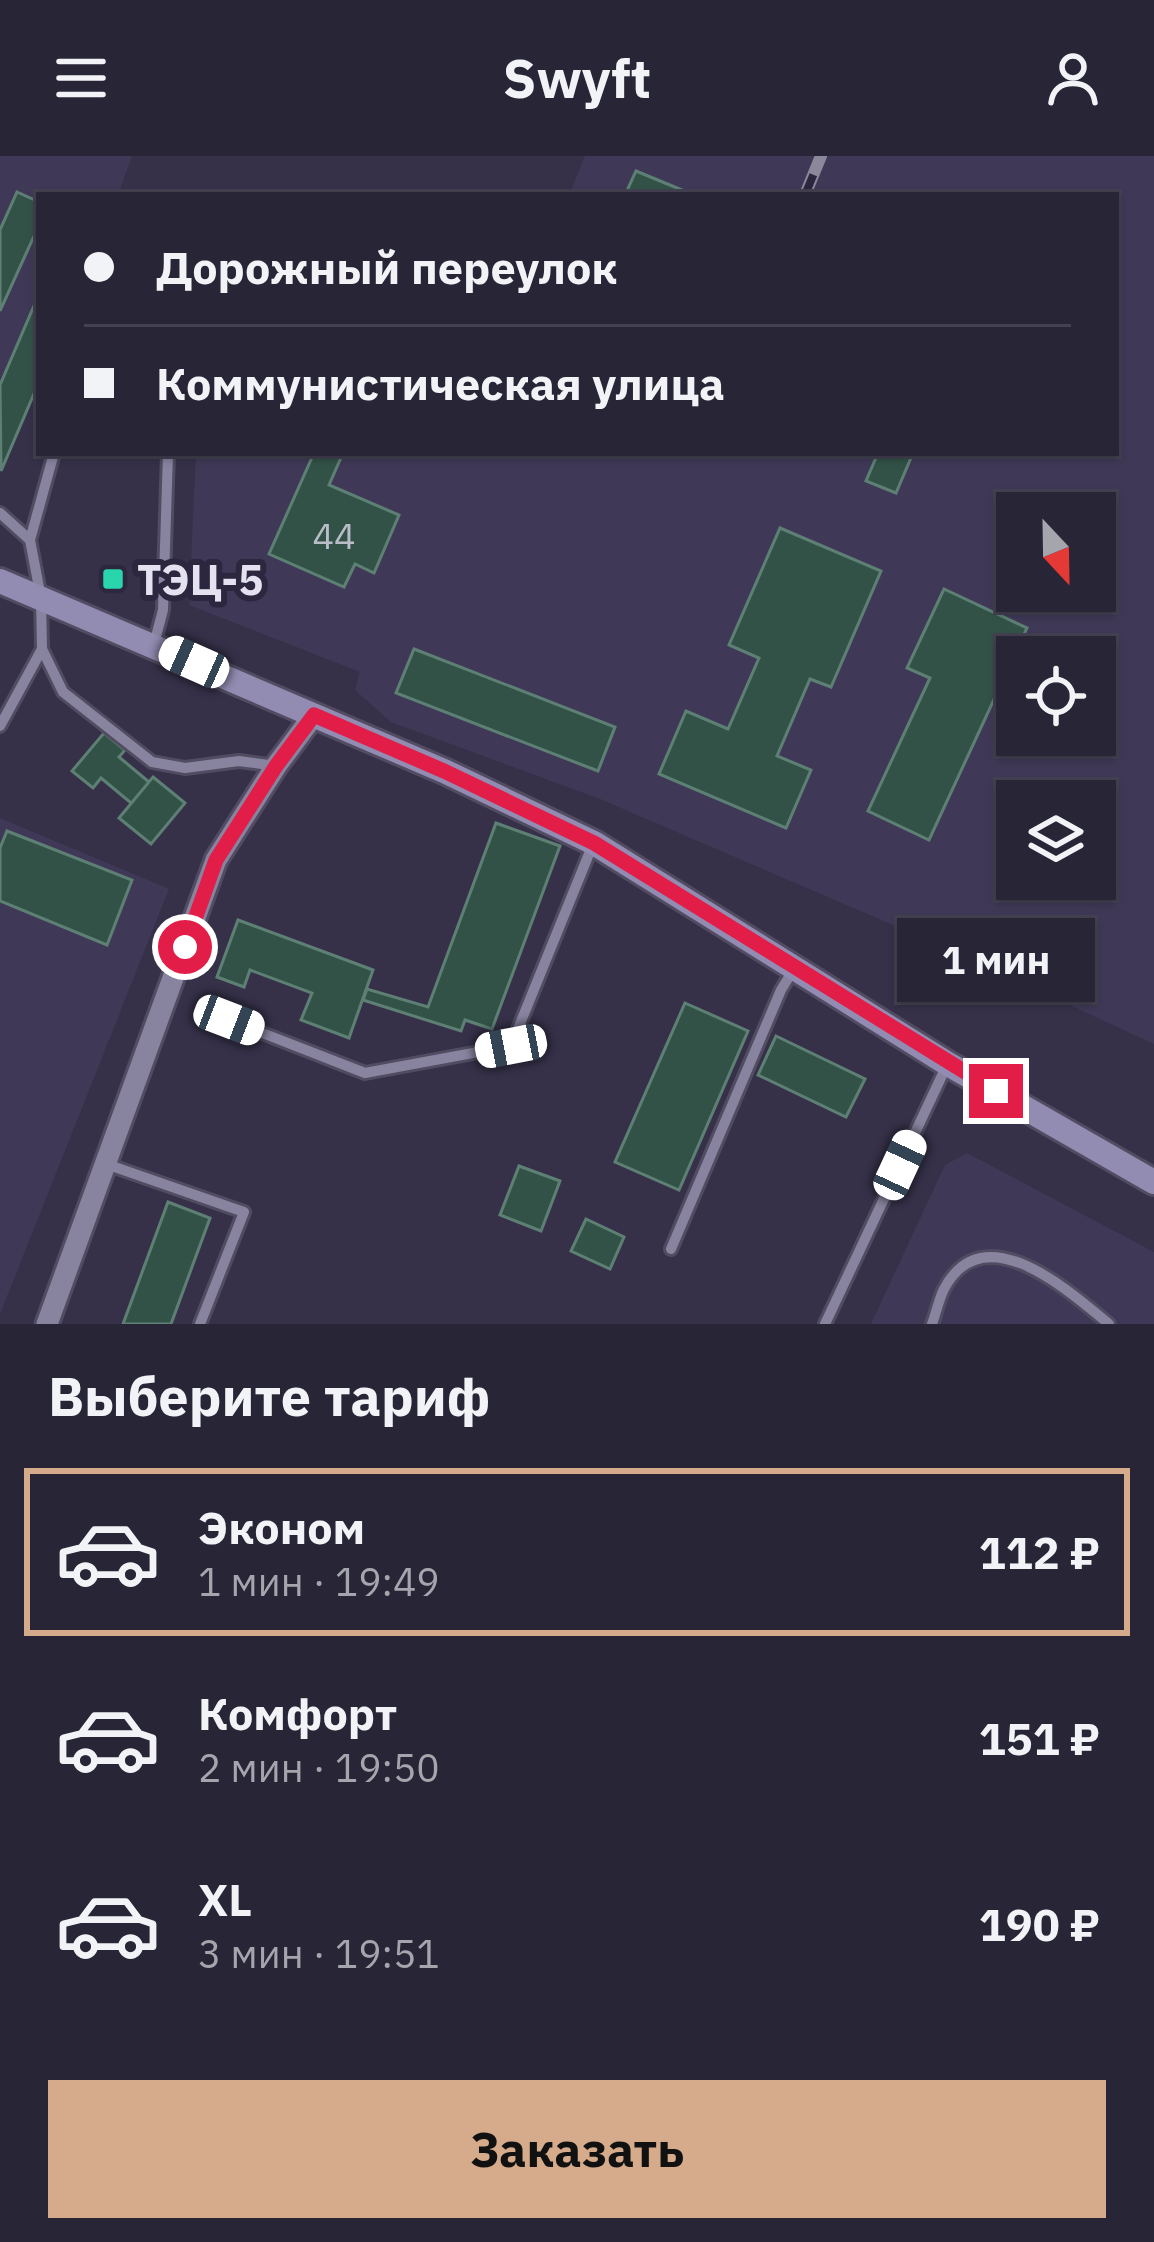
<!DOCTYPE html>
<html lang="ru">
<meta charset="utf-8">
<style>
:root{--surface:#282537;--page:#302d3f;--text:#f1f3f6;--muted:#a5a5ad;--line:#444252;--accent:#d6ab8b}
body{margin:0;font-family:"IBM Plex Sans",sans-serif;background:var(--page);color:var(--text);height:100vh;display:flex;flex-direction:column;font-size:45px;white-space:nowrap}
*{box-sizing:border-box;margin:0}
p{font-size:39px;color:var(--muted)}
.icon{flex:none;width:66px;height:66px;fill:none;stroke:currentColor;stroke-width:2;stroke-linecap:round;stroke-linejoin:round}
.map{position:relative;height:1168px;overflow:hidden}
.panel{display:flex;flex-direction:column;background:var(--surface);flex:1}
.panel>*{flex:none}
.top-card{position:absolute;left:36px;top:36px;width:1083px;height:264px;border-radius:0px;box-shadow:0 3px 9px #0004,0 0 0 3px var(--line);display:grid;align-content:center;height:264px;padding:0 48px;background:var(--surface)}
.needle{width:78px;rotate:158deg}
.fabs{position:absolute;left:996px;top:336px;display:grid;gap:24px}
.fabs a{display:grid;place-items:center;width:120px;height:120px;border-radius:0px;background:var(--surface);box-shadow:0 3px 9px #0004,0 0 0 3px var(--line);font-size:60px}
.end{position:absolute;width:54px;height:54px;margin:-27px;border:15px solid #e11d48;background:#fff;box-shadow:0 0 0 6px #fff}
.from{border-radius:50%}
.bubble{position:absolute;height:84px;border-radius:0px;background:var(--surface);box-shadow:0 3px 9px #0004,0 0 0 3px var(--line);font-size:39px;font-weight:800;line-height:84px;text-align:center}
.car{position:absolute;width:36px;height:72px;margin:-36px -18px;border-radius:15px;box-shadow:0 0 9px 3px #0007;background:linear-gradient(#fff 24%,#345 0 40%,#fff 0 76%,#345 0 86%,#fff 0)}
.top-card b{display:flex;align-items:center;gap:42px;height:114px;font-size:45px}
.top-card b+b{border-top:3px solid var(--line)}
.top-card i{width:30px;height:30px;background:var(--text)}
ul{padding:0;list-style:none}
li{display:flex;align-items:center;gap:36px;height:168px;margin:0 24px 18px;padding:0 24px;border:6px solid transparent;border-radius:0px}
li div{flex:1}
li b{display:block;font-size:45px}
li em{font-style:normal;font-weight:800}
li.current{border-color:var(--accent)}
li>.icon{width:108px;height:108px;stroke-width:1.5}
h2{padding:0 48px;font-size:54px;line-height:144px}
.cta{display:flex;gap:24px;margin-top:auto;padding:24px 48px}
.cta a{flex:1;height:138px;border-radius:0px;background:var(--accent);color:#111;font-size:48px;font-weight:800;line-height:138px;text-align:center}
header{display:flex;justify-content:space-between;align-items:center;height:156px;padding:0 48px;background:var(--surface);font-size:54px;font-weight:800}
.map>svg:first-child{display:block}
.built{fill:#3f3957;fill-rule:evenodd}
.building{fill:#325248;stroke:#5e8074;stroke-width:3}
.lines{fill:none;stroke-linecap:round;stroke-linejoin:round}
.service-casing{stroke:#514c61;stroke-width:16}
.minor-casing{stroke:#514c61;stroke-width:27}
.secondary-casing{stroke:#514c61;stroke-width:30}
.service{stroke:#88839f;stroke-width:10}
.minor{stroke:#88839f;stroke-width:21}
.secondary{stroke:#938cb2;stroke-width:24}
.rail-casing{stroke:#8c889c;stroke-width:12}
.rail{stroke:#2c273e;stroke-width:8;stroke-dasharray:22;stroke-linecap:butt}
.route{stroke:#e11d48;stroke-width:15}
.poi-dot{fill:#29d5ad;stroke:#2c273e;stroke-width:4.5}
.labels{text-anchor:middle;dominant-baseline:central;stroke-width:12;stroke-linejoin:round;paint-order:stroke}
.number-label{font-size:36px;fill:#b8bdc7}
.poi-label{font-size:42px;font-weight:bold;fill:#e4e1f1;stroke:#2c273e;text-anchor:start}
</style>
<header><svg class="icon" aria-label="menu" viewBox="0 0 24 24"><path d="M4 6h16M4 12h16M4 18h16"/></svg>Swyft<svg class="icon" aria-label="person" viewBox="0 0 24 24"><circle cx="12" cy="8" r="4"/><path d="M4 21q1-7 8-7t8 7"/></svg></header>
<div class="map">
<svg width="1154" height="1168" viewBox="0 0 1154 1168">
<rect width="100%" height="100%" fill="#363149"/>
<!-- built -->
<g class="built">
<polygon points="0,0 132,0 118,39 39,39 39,226 0,317"/>
<path d="M585,0H1154V888L942,790L600,643L391,566L355,534L360,516L189,449L196,297H1116V39H569ZM1017,357H1095V435H1017ZM1017,501H1095V579H1017ZM1017,645H1095V723H1017Z"/>
<polygon points="0,662 169,733 0,1158"/>
<polygon points="967,997 1154,1096 1154,1168 871,1168 945,1009"/>
</g>
<!-- building -->
<g class="building">
<polygon points="636,15 694,39 625,39"/>
<polygon points="17,36 39,46 39,69 0,155 0,74"/>
<polygon points="39,138 39,226 1,315 0,229"/>
<polygon points="314,297 343,297 329,329 399,359 374,417 355,408 344,431 269,398"/>
<polygon points="878,297 913,297 896,337 866,325"/>
<polygon points="780,372 881,415 831,531 810,523 777,600 811,614 786,672 659,618 686,555 728,573 759,502 729,489"/>
<polygon points="944,433 1027,472 929,684 868,655 930,522 907,512"/>
<polygon points="414,493 615,571 598,615 396,537"/>
<polygon points="104,577 125,594 119,601 155,631 137,652 101,622 93,632 72,615"/>
<polygon points="153,621 185,647 151,688 119,662"/>
<polygon points="496,667 560,690 492,873 465,864 461,875 363,844 367,833 428,851"/>
<polygon points="7,675 132,724 107,789 0,745 0,692"/>
<polygon points="238,764 373,814 349,882 301,864 312,837 250,814 244,831 217,821"/>
<polygon points="685,847 748,875 679,1034 615,1006"/>
<polygon points="776,880 865,923 846,961 758,919"/>
<polygon points="519,1010 560,1025 541,1075 500,1059"/>
<polygon points="168,1046 210,1062 171,1168 123,1168"/>
<polygon points="586,1063 624,1081 610,1113 571,1095"/>
</g>
<g class="lines">
<defs>
<g id="service">
<polyline points="54,297 30,384 41,442 42,493 63,536 152,606 185,612 239,605 276,610"/>
<polyline points="0,357 30,384"/>
<polyline points="154,488 163,454 168,297"/>
<polyline points="0,570 42,493"/>
<polyline points="229,864 365,917 511,890 593,688"/>
<polyline points="106,1008 244,1056 200,1168"/>
<polyline points="671,1093 781,834 795,811"/>
<polyline points="825,1168 946,911"/>
<path d="M932,1168C936,1157 939,1143 944,1133C984,1057 1070,1136 1109,1168"/>
</g>
<polyline id="minor" points="47,1168 216,704 276,610 314,559"/>
<polyline id="secondary" points="0,425 444,615 594,687 948,908 1154,1026"/>
</defs>
<!-- service casing -->
<use href="#service" class="service-casing"/>
<!-- minor casing -->
<use href="#minor" class="minor-casing"/>
<!-- secondary casing -->
<use href="#secondary" class="secondary-casing"/>
<!-- service -->
<use href="#service" class="service"/>
<!-- minor -->
<use href="#minor" class="minor"/>
<!-- secondary -->
<use href="#secondary" class="secondary"/>
<defs>
<polyline id="rail" points="805,39 821,0"/>
</defs>
<!-- rail casing -->
<use href="#rail" class="rail-casing"/>
<!-- rail -->
<use href="#rail" class="rail"/>
</g>
<g class="lines">
<!-- route -->
<polyline class="route" points="185,791 216,704 276,610 314,559 444,615 594,687 996,935"/>
</g>
<!-- markers -->
<rect class="poi-dot" x="101" y="411" width="24" height="24" rx="6"/>
<g class="labels">
<!-- number labels -->
<g class="number-label">
<text x="334" y="379">44</text>
</g>
<!-- poi labels -->
<g class="poi-label">
<text x="137" y="423">ТЭЦ-5</text>
</g>
</g>
</svg>
<div class="fabs">
<a><svg class="needle" viewBox="-14 -14 28 28"><path d="M0-13l5 13h-10z" fill="#e53935"/><path d="M0 13l5-13h-10z" fill="#a5a5ad"/></svg></a>
<a><svg class="icon" aria-label="locate" viewBox="0 0 24 24"><circle cx="12" cy="12" r="6"/><path d="M12 2v4M12 18v4M2 12h4M18 12h4"/></svg></a>
<a><svg class="icon" aria-label="layers" viewBox="0 0 24 24"><path d="M12 4l9 5-9 5-9-5zM3 14l9 5 9-5"/></svg></a>
</div>
<i class="end from" style="left:185px;top:791px"></i>
<i class="end" style="left:996px;top:935px"></i>
<div class="bubble" style="left:897px;top:762px;width:198px">1 мин</div>
<i class="car" style="left:194px;top:506px;rotate:294deg"></i>
<i class="car" style="left:229px;top:864px;rotate:111deg"></i>
<i class="car" style="left:511px;top:890px;rotate:259deg"></i>
<i class="car" style="left:900px;top:1009px;rotate:25deg"></i>
<div class="top-card">
<b><i class="from"></i>Дорожный переулок</b>
<b><i></i>Коммунистическая улица</b>
</div>
</div>
<section class="panel">
<h2>Выберите тариф</h2>
<ul>
<li class="current"><svg class="icon" aria-label="car" viewBox="0 0 24 24"><path d="M5 17H2v-5l4-1 3-4h7l3 4 3 1v5h-3M9 17h6M6 11h13"/><circle cx="7" cy="17" r="2"/><circle cx="17" cy="17" r="2"/></svg><div><b>Эконом</b><p>1 мин · 19:49</p></div><em>112 ₽</em></li>
<li><svg class="icon" aria-label="car" viewBox="0 0 24 24"><path d="M5 17H2v-5l4-1 3-4h7l3 4 3 1v5h-3M9 17h6M6 11h13"/><circle cx="7" cy="17" r="2"/><circle cx="17" cy="17" r="2"/></svg><div><b>Комфорт</b><p>2 мин · 19:50</p></div><em>151 ₽</em></li>
<li><svg class="icon" aria-label="car" viewBox="0 0 24 24"><path d="M5 17H2v-5l4-1 3-4h7l3 4 3 1v5h-3M9 17h6M6 11h13"/><circle cx="7" cy="17" r="2"/><circle cx="17" cy="17" r="2"/></svg><div><b>XL</b><p>3 мин · 19:51</p></div><em>190 ₽</em></li>
</ul>
<div class="cta"><a>Заказать</a></div>
</section>
